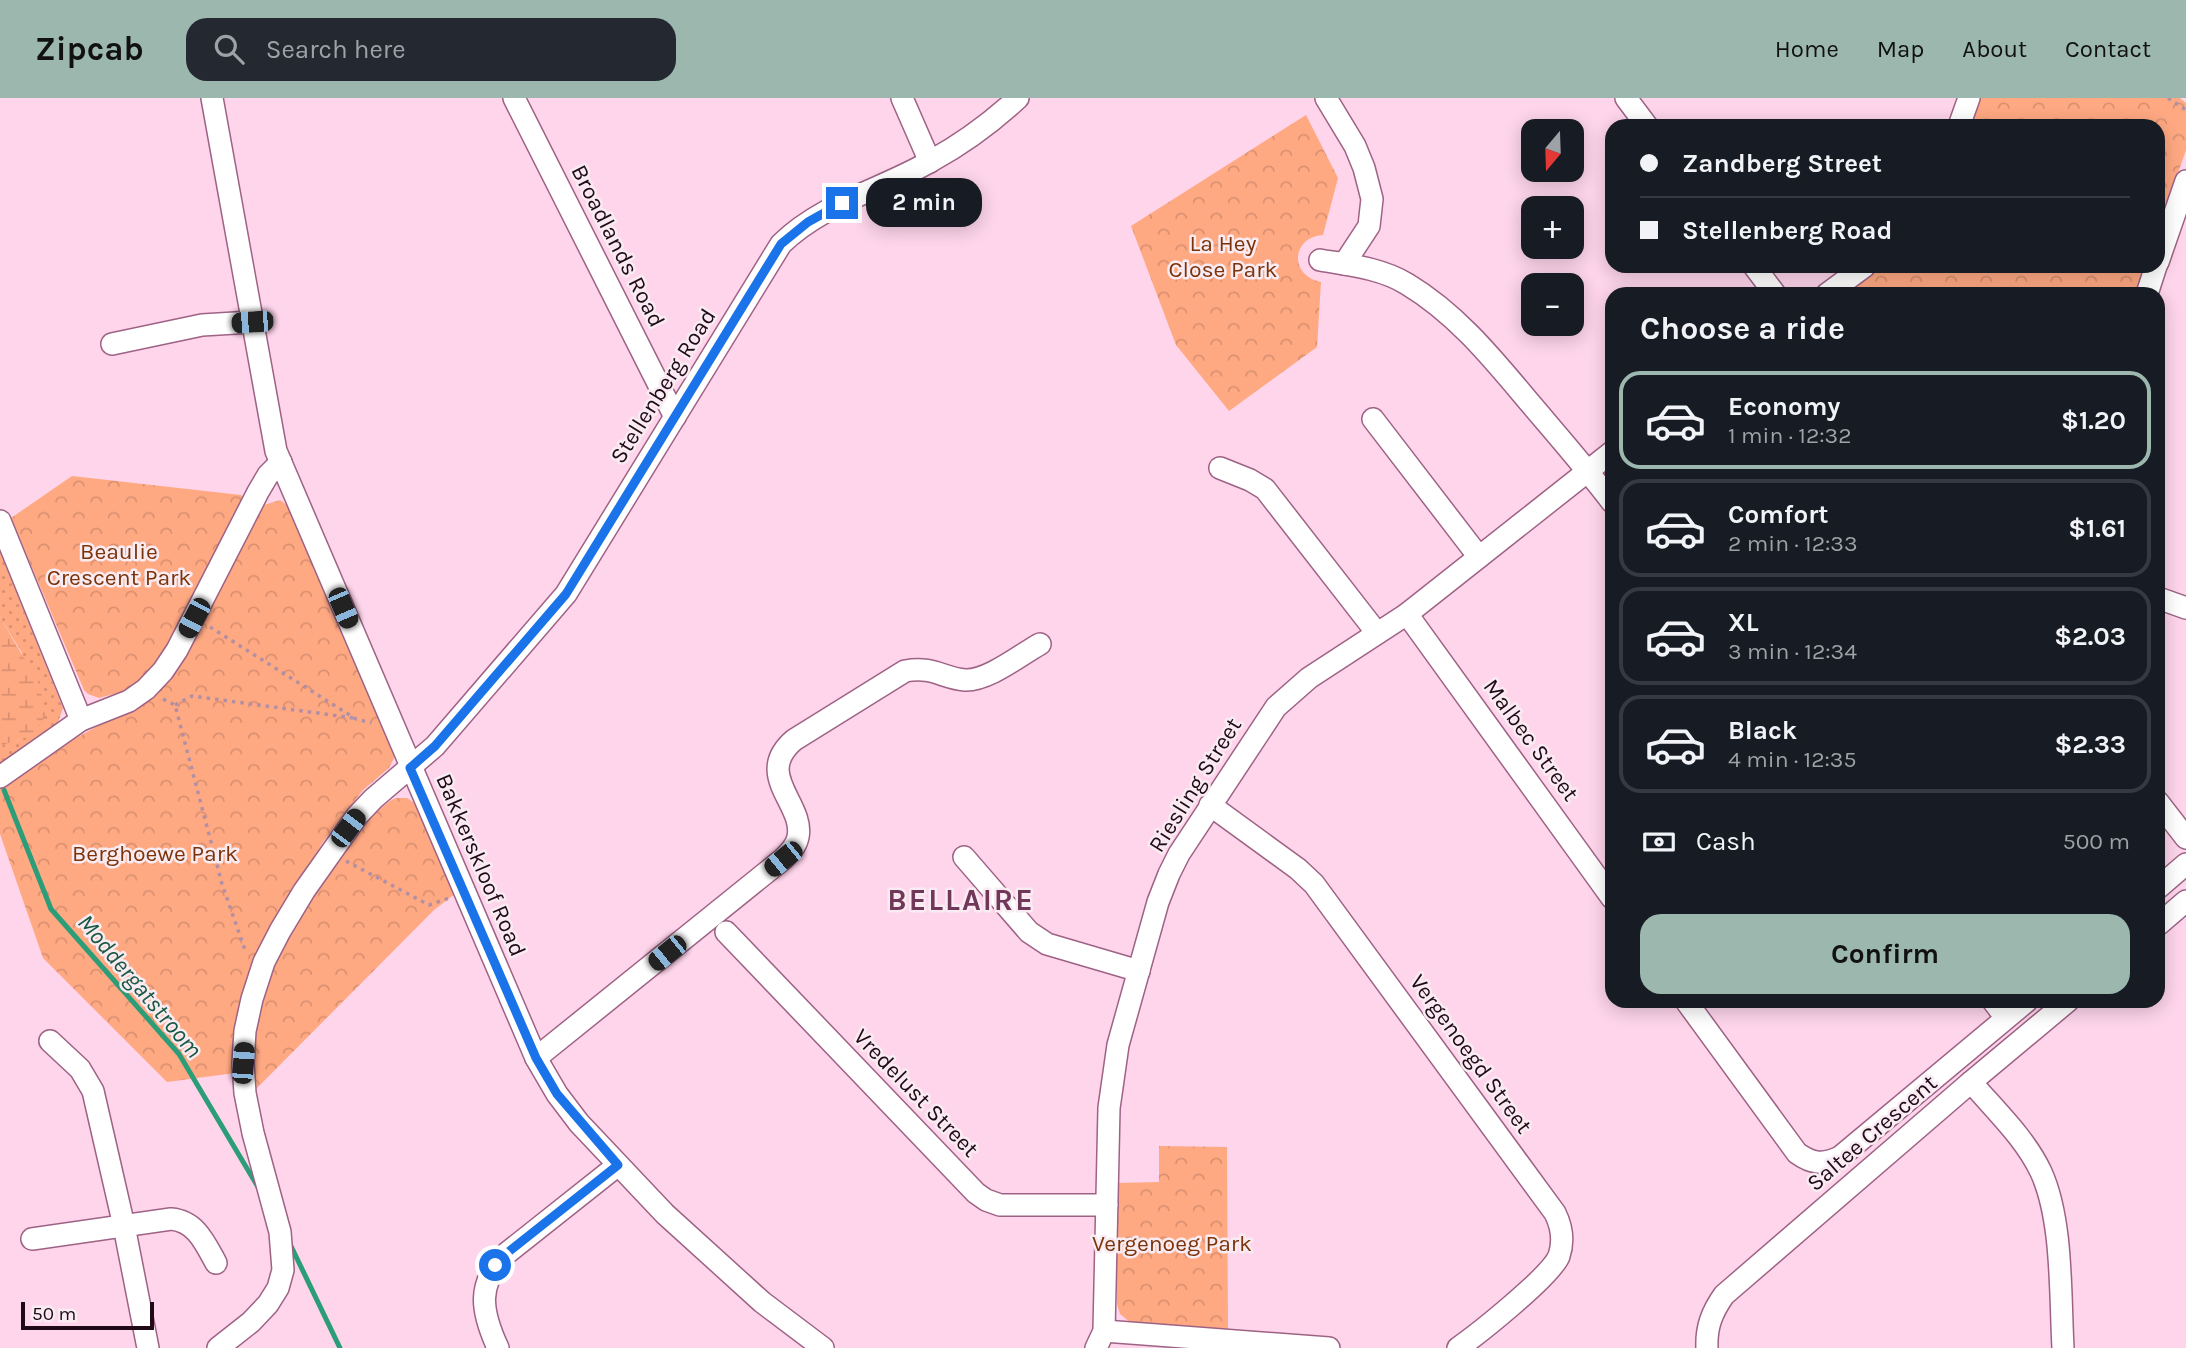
<!DOCTYPE html>
<meta charset="utf-8">
<style>
:root{--surface:#171b24;--page:#242831;--text:#f1f3f6;--muted:#9ea1a6;--line:#363941;--accent:#9cb7ae}
body{margin:0;font-family:Karla,sans-serif;background:var(--page);color:var(--text);height:100vh;display:flex;flex-direction:column;font-size:26px;white-space:nowrap}
*{box-sizing:border-box;margin:0}
p{font-size:23px;color:var(--muted)}
.icon{flex:none;width:38px;height:38px;fill:none;stroke:currentColor;stroke-width:2;stroke-linecap:round;stroke-linejoin:round}
.map{position:relative;flex:1;overflow:hidden}
.details{position:absolute;left:1605px;top:189px;width:560px;height:721px;display:flex;flex-direction:column;background:var(--surface);border-radius:21px;box-shadow:0 4px 18px #0003}
.details>*{flex:none}
.banner{position:absolute;left:1605px;top:21px;width:560px;height:154px;border-radius:21px;box-shadow:0 4px 18px #0003;display:grid;align-content:center;height:154px;padding:0 35px;background:var(--surface)}
.needle{width:46px;rotate:199deg}
.fabs{position:absolute;left:1521px;top:21px;display:grid;gap:14px}
.fabs a{display:grid;place-items:center;width:63px;height:63px;border-radius:14px;background:var(--surface);box-shadow:0 4px 18px #0003;font-size:35px}
.scale{position:absolute;left:21px;bottom:18px;width:133px;box-sizing:border-box;padding-left:7px;border:4px solid #210a18;border-top:0;font-size:19px;line-height:24px;white-space:nowrap;color:#210a18;-webkit-text-stroke:5px #f9ebf2;paint-order:stroke}
.end{position:absolute;width:32px;height:32px;margin:-16px;border:9px solid #1a73e8;background:#fff;box-shadow:0 0 0 4px #fff}
.from{border-radius:50%}
.bubble{position:absolute;height:49px;border-radius:21px;background:var(--surface);box-shadow:0 4px 18px #0003;font-size:23px;font-weight:700;line-height:49px;text-align:center}
.car{position:absolute;width:21px;height:42px;margin:-21px -10px;border-radius:9px;box-shadow:0 0 5px 2px #0007;background:linear-gradient(#222 24%,#8ab4d8 0 40%,#222 0 76%,#8ab4d8 0 86%,#222 0)}
.banner b{display:flex;align-items:center;gap:24px;height:66px;font-size:26px}
.banner b+b{border-top:2px solid var(--line)}
.banner i{width:18px;height:18px;background:var(--text)}
ul{padding:0;list-style:none}
li{display:flex;align-items:center;gap:21px;height:98px;margin:0 14px 10px;padding:0 21px;border:4px solid var(--line);border-radius:21px}
li div{flex:1}
li b{display:block;font-size:26px}
li em{font-style:normal;font-weight:700}
li.selected{border-color:var(--accent)}
li>.icon{width:63px;height:63px;stroke-width:1.5}
h2{padding:0 35px;font-size:32px;line-height:84px}
.pay{display:flex;align-items:center;gap:18px;height:77px;padding:0 35px;font-size:26px}
.pay p{margin-inline-start:auto}
.action{display:flex;gap:14px;margin-top:auto;padding:14px 35px}
.action a{flex:1;height:80px;border-radius:21px;background:var(--accent);color:#111;font-size:28px;font-weight:700;line-height:80px;text-align:center}
header{display:flex;align-items:center;gap:42px;box-sizing:border-box;height:98px;padding:0 35px;background:var(--accent);color:#111}
header strong{font-size:33px}
nav{display:flex;gap:38px;margin-inline-start:auto;font-size:24px}
.search{width:490px;height:63px;background:var(--page);display:flex;align-items:center;gap:18px;box-sizing:border-box;padding:0 24px;border-radius:21px;color:var(--muted);font-size:26px}
.map>svg:first-child{display:block}
.grass{fill:url(#grass-dots)}
.wetland{fill:url(#wetland-marsh)}
.park{fill:url(#park-crowns)}
.lines{fill:none;stroke-linecap:round;stroke-linejoin:round}
.stream{stroke:#2b9d79;stroke-width:5}
.minor-casing{stroke:#9e6285;stroke-width:24}
.path{stroke:#b28fa3;stroke-width:3.5;stroke-dasharray:3.5 5;stroke-linecap:butt}
.minor{stroke:#fff;stroke-width:21}
.route{stroke:#1a73e8;stroke-width:9}
.labels{text-anchor:middle;dominant-baseline:central;stroke-width:5;stroke-linejoin:round;paint-order:stroke}
.park-label{font-size:23px;fill:#7c3309;stroke:#f9ebf2}
.street-label{font-size:23px;fill:#210a18;stroke:#f9ebf2}
.water-label{font-size:24px;font-style:italic;fill:#185841;stroke:#f9ebf2}
.district-label{font-size:30px;font-weight:bold;letter-spacing:2px;fill:#703759;stroke:#f9ebf2}
</style>
<header>
<strong>Zipcab</strong>
<div class="search"><svg class="icon" aria-label="search" viewBox="0 0 24 24"><circle cx="10" cy="10" r="6"/><path d="M15 15l6 6"/></svg>Search here</div>
<nav><a>Home</a><a>Map</a><a>About</a><a>Contact</a></nav>
</header>
<div class="map">
<svg width="2186" height="1250" viewBox="0 0 2186 1250">
<defs>
<pattern id="grass-dots" width="8" height="8" patternUnits="userSpaceOnUse" patternTransform="scale(1.75)"><rect width="8" height="8" fill="#ffa983"/><path d="M2 2h.1M6 6h.1" fill="none" stroke="#da9070" stroke-width="1.8" stroke-linecap="round"/></pattern>
<pattern id="wetland-marsh" width="20" height="14" patternUnits="userSpaceOnUse" patternTransform="scale(1.75)"><rect width="20" height="14" fill="#ffa983"/><path d="M1 5h8M5 5V1M11 12h8M15 12V8" fill="none" stroke="#da9070"/></pattern>
<pattern id="park-crowns" width="20" height="18" patternUnits="userSpaceOnUse" patternTransform="scale(1.75)"><rect width="20" height="18" fill="#ffa983"/><path d="M2 6a3 3 0 1 1 6 0M12 15a3 3 0 1 1 6 0" fill="none" stroke="#da9070"/></pattern>
</defs>
<rect width="100%" height="100%" fill="#fed5eb"/>
<!-- grass -->
<polygon class="grass" points="0,454 63,610 57,627 0,666 0,649 8,643 19,642 22,555 0,519"/>
<!-- wetland -->
<path class="wetland" d="M0,519L39,586L46,617C42,623 37,632 32,636C22,643 10,642 0,649Z"/>
<!-- park -->
<g class="park">
<polygon points="1980,0 2180,0 2186,5 2186,52 2158,132 2158,28 1970,28"/>
<path d="M1306,17L1338,80L1323,137C1291,139 1289,178 1321,184L1317,249L1229,313L1176,247L1131,128Z"/>
<polygon points="1880,168 2146,168 2136,196 1843,196"/>
<polygon points="72,378 241,397 244,400 168,549 156,566 141,582 121,594 99,600 88,596 84,592 11,420"/>
<polygon points="280,402 295,413 394,653 394,660 389,670 363,692 323,744 274,828 246,887 240,905 237,923 235,975 167,984 43,860 0,736 0,691 72,642 135,608 257,417 264,407"/>
<path d="M396,700H407L416,706L456,795L434,812L255,992C252,960 251,921 263,891C278,850 357,716 396,700Z"/>
<polygon points="1159,1048 1227,1049 1228,1233 1131,1225 1120,1216 1117,1206 1117,1085 1159,1084"/>
</g>
<g class="lines">
<!-- stream -->
<g class="stream">
<polyline points="4,692 51,811 179,956 258,1089"/>
<polyline points="290,1146 340,1250"/>
</g>
<defs>
<g id="minor">
<polyline points="212,0 276,353 536,960 557,996 579,1025 665,1116 762,1204 823,1250"/>
<polyline points="514,0 675,319"/>
<polyline points="902,0 930,64"/>
<polyline points="1326,0 1355,48 1364,70 1372,101 1369,128 1344,166"/>
<polyline points="1626,0 1647,28"/>
<polyline points="1959,28 1969,0"/>
<path d="M1320,162C1349,167 1381,170 1407,186C1457,216 1493,261 1530,305C1558,338 1586,370 1612,404"/>
<polyline points="2158,164 2186,83"/>
<polyline points="1754,168 1775,196"/>
<polyline points="1827,196 1865,168"/>
<polyline points="2147,196 2156,168"/>
<polyline points="112,246 202,227 252,224"/>
<polyline points="1373,321 1479,459"/>
<polyline points="1220,370 1250,382 1265,391 1377,535"/>
<polyline points="0,423 81,622"/>
<polyline points="2158,500 2186,510"/>
<polyline points="1407,516 1612,800"/>
<polyline points="0,679 81,622 129,603 146,591 163,573 177,552 258,394 268,377 281,364"/>
<polyline points="2158,704 2186,740"/>
<path d="M1210,707L1298,771L1314,786L1555,1115C1562,1129 1564,1143 1559,1158C1551,1178 1478,1236 1458,1250"/>
<polyline points="964,759 1029,834 1047,846 1139,873"/>
<polyline points="2158,790 2186,766"/>
<polyline points="2158,827 2186,803"/>
<polyline points="726,834 976,1095 986,1102 1000,1107 1107,1107"/>
<path d="M1686,903L1797,1055C1812,1066 1824,1067 1840,1059L2027,903"/>
<polyline points="1993,903 2006,920"/>
<polyline points="50,943 80,971 93,993 124,1128 148,1250"/>
<path d="M536,960L783,761C789,755 796,749 798,739C805,706 753,677 794,642L905,573C934,568 942,580 965,582C988,583 1020,557 1040,546"/>
<polyline points="1971,984 2068,903"/>
<path d="M32,1141L171,1121C196,1123 205,1145 216,1165"/>
<polyline points="1104,1233 1329,1250"/>
<path d="M218,1250L251,1224L268,1206L278,1190L283,1172L280,1134L253,1035L245,995L243,965L245,933L252,901L264,864L280,833L304,793L357,718L373,701L435,648L566,496L781,146C823,105 881,92 931,63C962,46 992,24 1018,0"/>
<path d="M498,1250C481,1213 476,1186 507,1155L618,1067"/>
<polyline points="1096,1250 1104,1233 1109,1010 1118,947 1158,804 1169,776 1179,756 1276,609 1309,580 1407,516 1612,354"/>
<path d="M1707,1250C1706,1229 1712,1214 1724,1197L1971,984C1995,1012 2025,1040 2041,1074C2063,1122 2060,1197 2063,1250"/>
</g>
</defs>
<!-- minor casing -->
<use href="#minor" class="minor-casing"/>
<!-- path -->
<g class="path">
<polyline points="2168,0 2186,12"/>
<polyline points="210,529 356,621 371,625"/>
<polyline points="163,601 175,607 222,786 246,855"/>
<polyline points="175,607 192,598 354,620"/>
<polyline points="346,763 429,807 449,800"/>
</g>
<!-- minor -->
<use href="#minor" class="minor"/>
</g>
<g class="lines">
<!-- route -->
<polyline class="route" points="495,1167 507,1155 618,1067 557,996 536,960 410,670 435,648 566,496 781,146 808,124 842,105"/>
</g>
<g class="labels">
<!-- park labels -->
<g class="park-label">
<text x="1223" y="145">La Hey<tspan x="1223" dy="26">Close Park</tspan></text>
<text x="119" y="453">Beaulie<tspan x="119" dy="26">Crescent Park</tspan></text>
<text x="155" y="755">Berghoewe Park</text>
<text x="1172" y="1145">Vergenoeg Park</text>
</g>
<!-- street labels -->
<g class="street-label">
<text transform="translate(618 148) rotate(63)">Broadlands Road</text>
<text transform="translate(663 288) rotate(-58)">Stellenberg Road</text>
<text transform="translate(1531 642) rotate(54)">Malbec Street</text>
<text transform="translate(1195 687) rotate(-58)">Riesling Street</text>
<text transform="translate(481 767) rotate(67)">Bakkerskloof Road</text>
<text transform="translate(1471 956) rotate(54)">Vergenoegd Street</text>
<text transform="translate(916 995) rotate(46)">Vredelust Street</text>
<text transform="translate(1872 1035) rotate(-41)">Saltee Crescent</text>
</g>
<!-- water labels -->
<g class="water-label">
<text transform="translate(140 888) rotate(50)">Moddergatstroom</text>
</g>
<!-- district labels -->
<g class="district-label">
<text x="961" y="802">BELLAIRE</text>
</g>
</g>
</svg>
<div class="fabs">
<a><svg class="needle" viewBox="-14 -14 28 28"><path d="M0-13l5 13h-10z" fill="#e53935"/><path d="M0 13l5-13h-10z" fill="#9ea1a6"/></svg></a>
<a>+</a>
<a>−</a>
</div>
<div class="scale">50 m</div>
<i class="end from" style="left:495px;top:1167px"></i>
<i class="end" style="left:842px;top:105px"></i>
<div class="bubble" style="left:866px;top:80px;width:116px">2 min</div>
<i class="car" style="left:252px;top:224px;rotate:266deg"></i>
<i class="car" style="left:343px;top:510px;rotate:157deg"></i>
<i class="car" style="left:194px;top:520px;rotate:208deg"></i>
<i class="car" style="left:348px;top:730px;rotate:37deg"></i>
<i class="car" style="left:783px;top:761px;rotate:231deg"></i>
<i class="car" style="left:667px;top:855px;rotate:231deg"></i>
<i class="car" style="left:243px;top:965px;rotate:4deg"></i>
<div class="banner">
<b><i class="from"></i>Zandberg Street</b>
<b><i></i>Stellenberg Road</b>
</div>
<section class="details">
<h2>Choose a ride</h2>
<ul>
<li class="selected"><svg class="icon" aria-label="car" viewBox="0 0 24 24"><path d="M5 17H2v-5l4-1 3-4h7l3 4 3 1v5h-3M9 17h6M6 11h13"/><circle cx="7" cy="17" r="2"/><circle cx="17" cy="17" r="2"/></svg><div><b>Economy</b><p>1 min · 12:32</p></div><em>$1.20</em></li>
<li><svg class="icon" aria-label="car" viewBox="0 0 24 24"><path d="M5 17H2v-5l4-1 3-4h7l3 4 3 1v5h-3M9 17h6M6 11h13"/><circle cx="7" cy="17" r="2"/><circle cx="17" cy="17" r="2"/></svg><div><b>Comfort</b><p>2 min · 12:33</p></div><em>$1.61</em></li>
<li><svg class="icon" aria-label="car" viewBox="0 0 24 24"><path d="M5 17H2v-5l4-1 3-4h7l3 4 3 1v5h-3M9 17h6M6 11h13"/><circle cx="7" cy="17" r="2"/><circle cx="17" cy="17" r="2"/></svg><div><b>XL</b><p>3 min · 12:34</p></div><em>$2.03</em></li>
<li><svg class="icon" aria-label="car" viewBox="0 0 24 24"><path d="M5 17H2v-5l4-1 3-4h7l3 4 3 1v5h-3M9 17h6M6 11h13"/><circle cx="7" cy="17" r="2"/><circle cx="17" cy="17" r="2"/></svg><div><b>Black</b><p>4 min · 12:35</p></div><em>$2.33</em></li>
</ul>
<div class="pay"><svg class="icon" aria-label="cash" viewBox="0 0 24 24"><path d="M3 7h18v10H3z"/><circle cx="12" cy="12" r="2"/></svg>Cash<p>500 m</p></div>
<div class="action"><a>Confirm</a></div>
</section>
</div>
